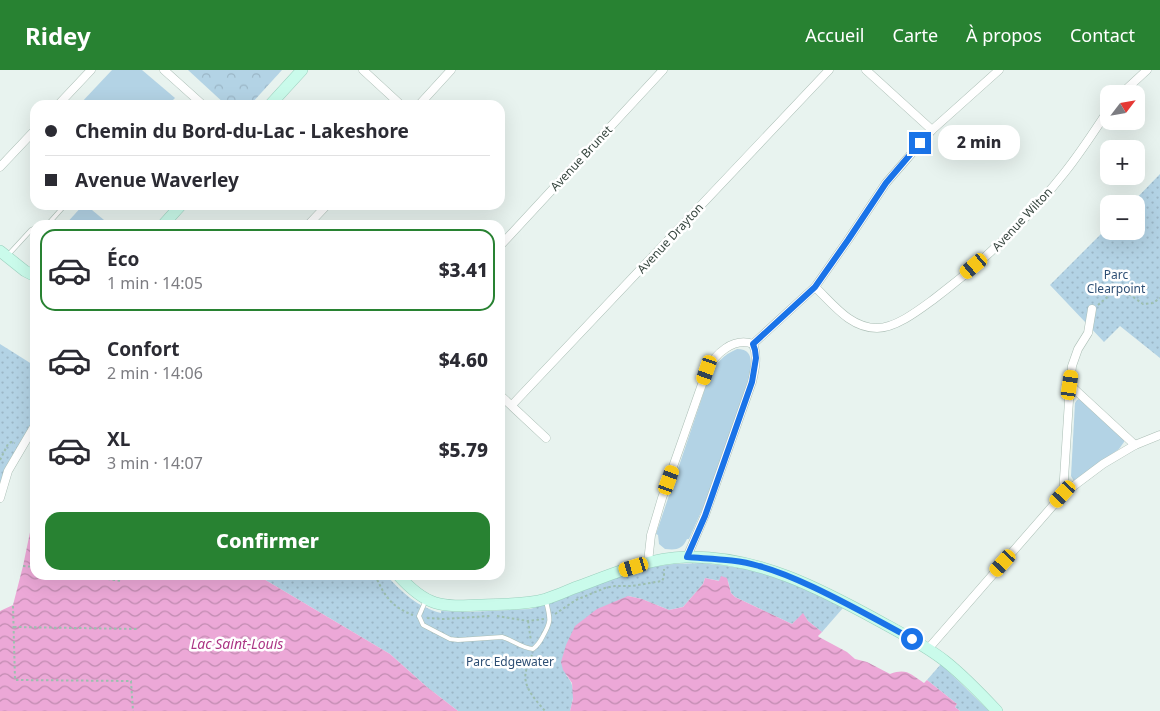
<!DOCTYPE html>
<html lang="fr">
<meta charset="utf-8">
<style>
:root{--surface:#fff;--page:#f2f2f3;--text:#2b2b33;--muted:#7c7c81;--line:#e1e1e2;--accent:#288232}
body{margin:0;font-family:"Noto Sans",sans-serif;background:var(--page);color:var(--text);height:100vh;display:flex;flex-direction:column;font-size:19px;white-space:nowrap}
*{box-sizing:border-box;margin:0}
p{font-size:16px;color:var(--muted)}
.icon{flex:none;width:28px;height:28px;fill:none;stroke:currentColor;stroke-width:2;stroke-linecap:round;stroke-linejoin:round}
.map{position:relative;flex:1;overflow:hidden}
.side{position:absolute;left:30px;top:150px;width:475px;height:360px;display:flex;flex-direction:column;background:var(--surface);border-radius:15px;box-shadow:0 5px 20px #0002}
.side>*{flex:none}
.hud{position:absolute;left:30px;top:30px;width:475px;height:110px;border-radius:15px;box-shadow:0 5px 20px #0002;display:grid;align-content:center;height:110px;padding:0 15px;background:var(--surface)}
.needle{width:32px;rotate:59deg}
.fabs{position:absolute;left:1100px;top:15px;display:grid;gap:10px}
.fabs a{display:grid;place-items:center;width:45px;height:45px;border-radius:10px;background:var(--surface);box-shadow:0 5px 20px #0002;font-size:25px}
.end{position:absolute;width:22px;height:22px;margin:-11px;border:6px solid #1a73e8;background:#fff;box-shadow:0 0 0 2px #fff}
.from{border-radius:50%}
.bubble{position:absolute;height:35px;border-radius:15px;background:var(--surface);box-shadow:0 5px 20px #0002;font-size:16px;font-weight:800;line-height:35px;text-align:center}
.car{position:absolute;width:15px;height:30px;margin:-15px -8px;border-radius:6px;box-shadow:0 0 4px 1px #0007;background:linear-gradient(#f5c518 24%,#345 0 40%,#f5c518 0 76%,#345 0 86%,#f5c518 0)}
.hud b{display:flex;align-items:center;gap:18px;height:48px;font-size:19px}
.hud b+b{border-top:1px solid var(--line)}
.hud i{width:12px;height:12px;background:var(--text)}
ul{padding:9px 0 0;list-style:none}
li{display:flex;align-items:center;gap:15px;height:82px;margin:0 10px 8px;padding:0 5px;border:2px solid transparent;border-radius:15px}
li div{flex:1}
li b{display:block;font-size:19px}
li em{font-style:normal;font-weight:800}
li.active{border-color:var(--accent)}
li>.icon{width:45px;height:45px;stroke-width:1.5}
.cta{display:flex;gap:10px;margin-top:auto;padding:10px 15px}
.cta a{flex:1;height:58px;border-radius:15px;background:var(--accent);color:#fff;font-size:20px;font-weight:800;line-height:58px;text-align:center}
header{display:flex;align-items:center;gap:30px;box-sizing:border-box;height:70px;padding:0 25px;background:var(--accent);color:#fff}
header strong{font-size:24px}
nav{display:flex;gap:28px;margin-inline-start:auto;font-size:18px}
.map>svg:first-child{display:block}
.green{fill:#b3d3e5}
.forest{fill:url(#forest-crowns)}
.park{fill:url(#park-dots)}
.water{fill:url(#water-waves)}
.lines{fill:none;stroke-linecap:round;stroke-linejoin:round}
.lane-casing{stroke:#abbeb5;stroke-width:5}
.street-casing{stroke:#abbeb5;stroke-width:9}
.secondary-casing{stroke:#9ad0bd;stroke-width:12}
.path{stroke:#9dbfb0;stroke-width:2;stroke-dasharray:2.5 2.5;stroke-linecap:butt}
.lane{stroke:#fff;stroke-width:4}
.street{stroke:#fff;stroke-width:8}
.secondary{stroke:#cafbeb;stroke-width:11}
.route{stroke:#1a73e8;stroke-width:6}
.labels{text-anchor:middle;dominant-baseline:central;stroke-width:5;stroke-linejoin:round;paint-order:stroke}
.street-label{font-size:12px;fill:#37463f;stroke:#fff}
.park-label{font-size:12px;fill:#2e4f74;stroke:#fff}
.water-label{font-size:14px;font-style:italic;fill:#ac3685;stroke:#fff}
</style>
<header>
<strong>Ridey</strong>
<nav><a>Accueil</a><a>Carte</a><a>À propos</a><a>Contact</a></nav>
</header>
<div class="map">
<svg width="1160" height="641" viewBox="0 0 1160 641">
<defs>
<pattern id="forest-crowns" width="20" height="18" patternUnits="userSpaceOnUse" patternTransform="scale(1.25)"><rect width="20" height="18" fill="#b3d3e5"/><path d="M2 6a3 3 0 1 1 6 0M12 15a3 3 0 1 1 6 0" fill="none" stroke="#9bb6c6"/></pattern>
<pattern id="park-dots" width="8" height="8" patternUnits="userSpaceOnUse" patternTransform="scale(1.25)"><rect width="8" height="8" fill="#b3d3e5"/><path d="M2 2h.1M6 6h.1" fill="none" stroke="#9bb6c6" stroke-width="1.8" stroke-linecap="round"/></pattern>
<pattern id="water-waves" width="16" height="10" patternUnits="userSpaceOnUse" patternTransform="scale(1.25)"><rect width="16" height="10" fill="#eca8d7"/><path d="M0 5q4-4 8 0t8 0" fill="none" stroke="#c08bb0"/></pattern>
</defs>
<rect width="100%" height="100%" fill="#e8f3ef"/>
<!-- green -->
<g class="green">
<polygon points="112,0 142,0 175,28 168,35 81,35 80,34"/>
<polygon points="83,135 86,135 110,155 65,155"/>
<path d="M737,279C755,279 751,295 749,308L706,431L689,469H687C682,480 676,480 665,479L659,474L658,465L656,464L709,307C715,294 723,285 737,279Z"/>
<polygon points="1079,329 1082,330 1124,369 1124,372 1119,379 1074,411 1071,406 1075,333 1077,330"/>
</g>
<!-- forest -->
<polygon class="forest" points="188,0 282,0 250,35 226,35"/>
<!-- park -->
<g class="park">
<polygon points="1160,104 1160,288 1120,256 1104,272 1050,215 1109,156 1109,161 1136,161 1136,134 1131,134"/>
<polygon points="0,274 35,296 35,355 0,417"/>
<path d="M701,493C728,496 755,499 780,508C802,516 822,527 843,538L822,562L808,551L803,544L792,554L735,527L731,523L728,511H720L705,508L703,514L683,537L669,540L642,529L628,526L566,605C576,616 574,628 570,641H458L427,617L390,584L257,505H386C404,524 416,536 441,543V541L468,542L530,539L557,531L626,503L651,497L674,494Z"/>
<polygon points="941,594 989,641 960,641 955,637 957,634 927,610"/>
</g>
<!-- water -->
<g class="water">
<polygon points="35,438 35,505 257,505 390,584 427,617 458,641 0,641 0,541 13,535 23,496"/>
<path d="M721,506L727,508L731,523L735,527L792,554L803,543L808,551L822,562L818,566L819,567L847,582L855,589L867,592L890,604C907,598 910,604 924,613L927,610L957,634L955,637L960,641H570L573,629L572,613L563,600L561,592L566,575L575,556L597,539L628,526L642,529L669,540L683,537L703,514L705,508L719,511Z"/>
</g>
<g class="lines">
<defs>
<g id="lane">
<polyline points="43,155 49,153 65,135"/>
<polyline points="8,185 31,160 35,158"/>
<path d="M425,532L419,546L423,555L450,569L458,570L502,567C513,570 521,578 533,579C538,575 540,572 543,566C552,550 550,549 546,531"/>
</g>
<g id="street">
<polyline points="164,0 203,35"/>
<polyline points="363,0 401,35"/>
<polyline points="866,0 932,60"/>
<polyline points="1121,24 1147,0"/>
<polyline points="58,35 91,0"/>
<polyline points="419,35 451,0"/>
<polyline points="0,97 35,60"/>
<polyline points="308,155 327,135"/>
<polyline points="500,176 663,0"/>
<path d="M815,217C833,234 850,258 877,258C896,258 919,240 934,229C983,192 1027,150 1065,102C1081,82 1095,60 1109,39"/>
<polyline points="753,274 815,217 848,170 886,113 932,60 999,0"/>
<polyline points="1070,315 1135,375"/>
<polyline points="500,325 546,368"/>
<polyline points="512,335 829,0"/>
<polyline points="1063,424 1070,315 1072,296 1078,279 1088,263 1092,239"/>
<polyline points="0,428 8,401 35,355"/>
<path d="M648,492L651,465L662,428L707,300C715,284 733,267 753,274C758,286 755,299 752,312L705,445L687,487"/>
<polyline points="928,579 1063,424 1103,394 1135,375 1160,365"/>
</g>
<g id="secondary">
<polyline points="270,35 302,0"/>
<polyline points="163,155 181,135"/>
<polyline points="0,181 25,201 35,206"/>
<path d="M398,505C427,537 440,537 482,535C503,534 525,535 546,529C555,526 565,522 574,518C610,505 647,488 686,487C757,485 821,519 881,552C903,564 926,576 945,591C964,606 981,624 997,641"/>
</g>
</defs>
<!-- lane casing -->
<use href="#lane" class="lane-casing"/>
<!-- street casing -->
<use href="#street" class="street-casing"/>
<!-- secondary casing -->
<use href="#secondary" class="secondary-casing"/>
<!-- path -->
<g class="path">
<polyline points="1098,235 1119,217 1143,234 1153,233 1160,228"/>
<polyline points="0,390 8,374 11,372 15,373"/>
<polyline points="23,496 35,497"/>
<polyline points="83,505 121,511"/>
<path d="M375,505C384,525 391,537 413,545"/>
<polyline points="13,536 15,610 131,611 133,641"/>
<polyline points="555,544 576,530 605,518 615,516 632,516 662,511 664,507 664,499"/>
<polyline points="497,546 528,551 544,549"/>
<polyline points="427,548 444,549 490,546"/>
<polyline points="528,551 531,571"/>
<polyline points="14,557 139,559"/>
<path d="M532,585C530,590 527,596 526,601C522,617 536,630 545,641"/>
</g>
<!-- lane -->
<use href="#lane" class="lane"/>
<!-- street -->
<use href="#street" class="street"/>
<!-- secondary -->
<use href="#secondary" class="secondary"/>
</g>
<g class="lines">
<!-- route -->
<path class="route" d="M912,569C879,551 847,533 813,517C796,509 778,501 759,496C736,489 711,489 687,487L705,446L752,312L756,288L755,280L753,274L815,217L848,170L886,113L920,73"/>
</g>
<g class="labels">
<!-- street labels -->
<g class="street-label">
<text transform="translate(581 88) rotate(-47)">Avenue Brunet</text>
<text transform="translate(1022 149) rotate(-47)">Avenue Wilton</text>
<text transform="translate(670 168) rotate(-47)">Avenue Drayton</text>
</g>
<!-- park labels -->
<g class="park-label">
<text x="1116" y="204">Parc<tspan x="1116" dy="14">Clearpoint</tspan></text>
<text x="510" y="591">Parc Edgewater</text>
</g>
<!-- water labels -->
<g class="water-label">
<text x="237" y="573">Lac Saint-Louis</text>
</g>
</g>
</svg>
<div class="fabs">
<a><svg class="needle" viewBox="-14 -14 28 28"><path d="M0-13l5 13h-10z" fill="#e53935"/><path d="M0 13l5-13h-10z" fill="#7c7c81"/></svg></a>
<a>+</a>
<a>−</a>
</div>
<i class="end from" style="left:912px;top:569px"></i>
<i class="end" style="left:920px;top:73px"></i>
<div class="bubble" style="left:938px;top:55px;width:82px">2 min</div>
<i class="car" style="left:974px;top:196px;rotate:230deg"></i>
<i class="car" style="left:707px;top:300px;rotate:199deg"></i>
<i class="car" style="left:1070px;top:315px;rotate:8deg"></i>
<i class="car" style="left:669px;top:410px;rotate:20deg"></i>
<i class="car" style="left:1063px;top:424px;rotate:222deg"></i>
<i class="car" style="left:1003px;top:493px;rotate:222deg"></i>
<i class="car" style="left:634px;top:497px;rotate:253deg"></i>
<div class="hud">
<b><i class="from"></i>Chemin du Bord-du-Lac - Lakeshore</b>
<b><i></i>Avenue Waverley</b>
</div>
<section class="side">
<ul>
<li class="active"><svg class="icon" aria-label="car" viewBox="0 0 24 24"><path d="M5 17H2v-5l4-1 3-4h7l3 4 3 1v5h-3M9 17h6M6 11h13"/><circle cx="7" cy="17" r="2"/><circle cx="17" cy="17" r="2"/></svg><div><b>Éco</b><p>1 min · 14:05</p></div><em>$3.41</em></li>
<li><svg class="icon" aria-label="car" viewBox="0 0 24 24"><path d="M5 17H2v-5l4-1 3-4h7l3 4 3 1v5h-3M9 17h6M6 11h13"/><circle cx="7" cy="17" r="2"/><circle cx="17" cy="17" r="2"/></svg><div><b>Confort</b><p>2 min · 14:06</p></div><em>$4.60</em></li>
<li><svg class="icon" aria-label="car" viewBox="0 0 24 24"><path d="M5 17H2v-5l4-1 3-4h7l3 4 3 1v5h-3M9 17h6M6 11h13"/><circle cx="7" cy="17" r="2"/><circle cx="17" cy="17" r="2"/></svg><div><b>XL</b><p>3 min · 14:07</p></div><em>$5.79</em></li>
</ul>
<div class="cta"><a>Confirmer</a></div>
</section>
</div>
